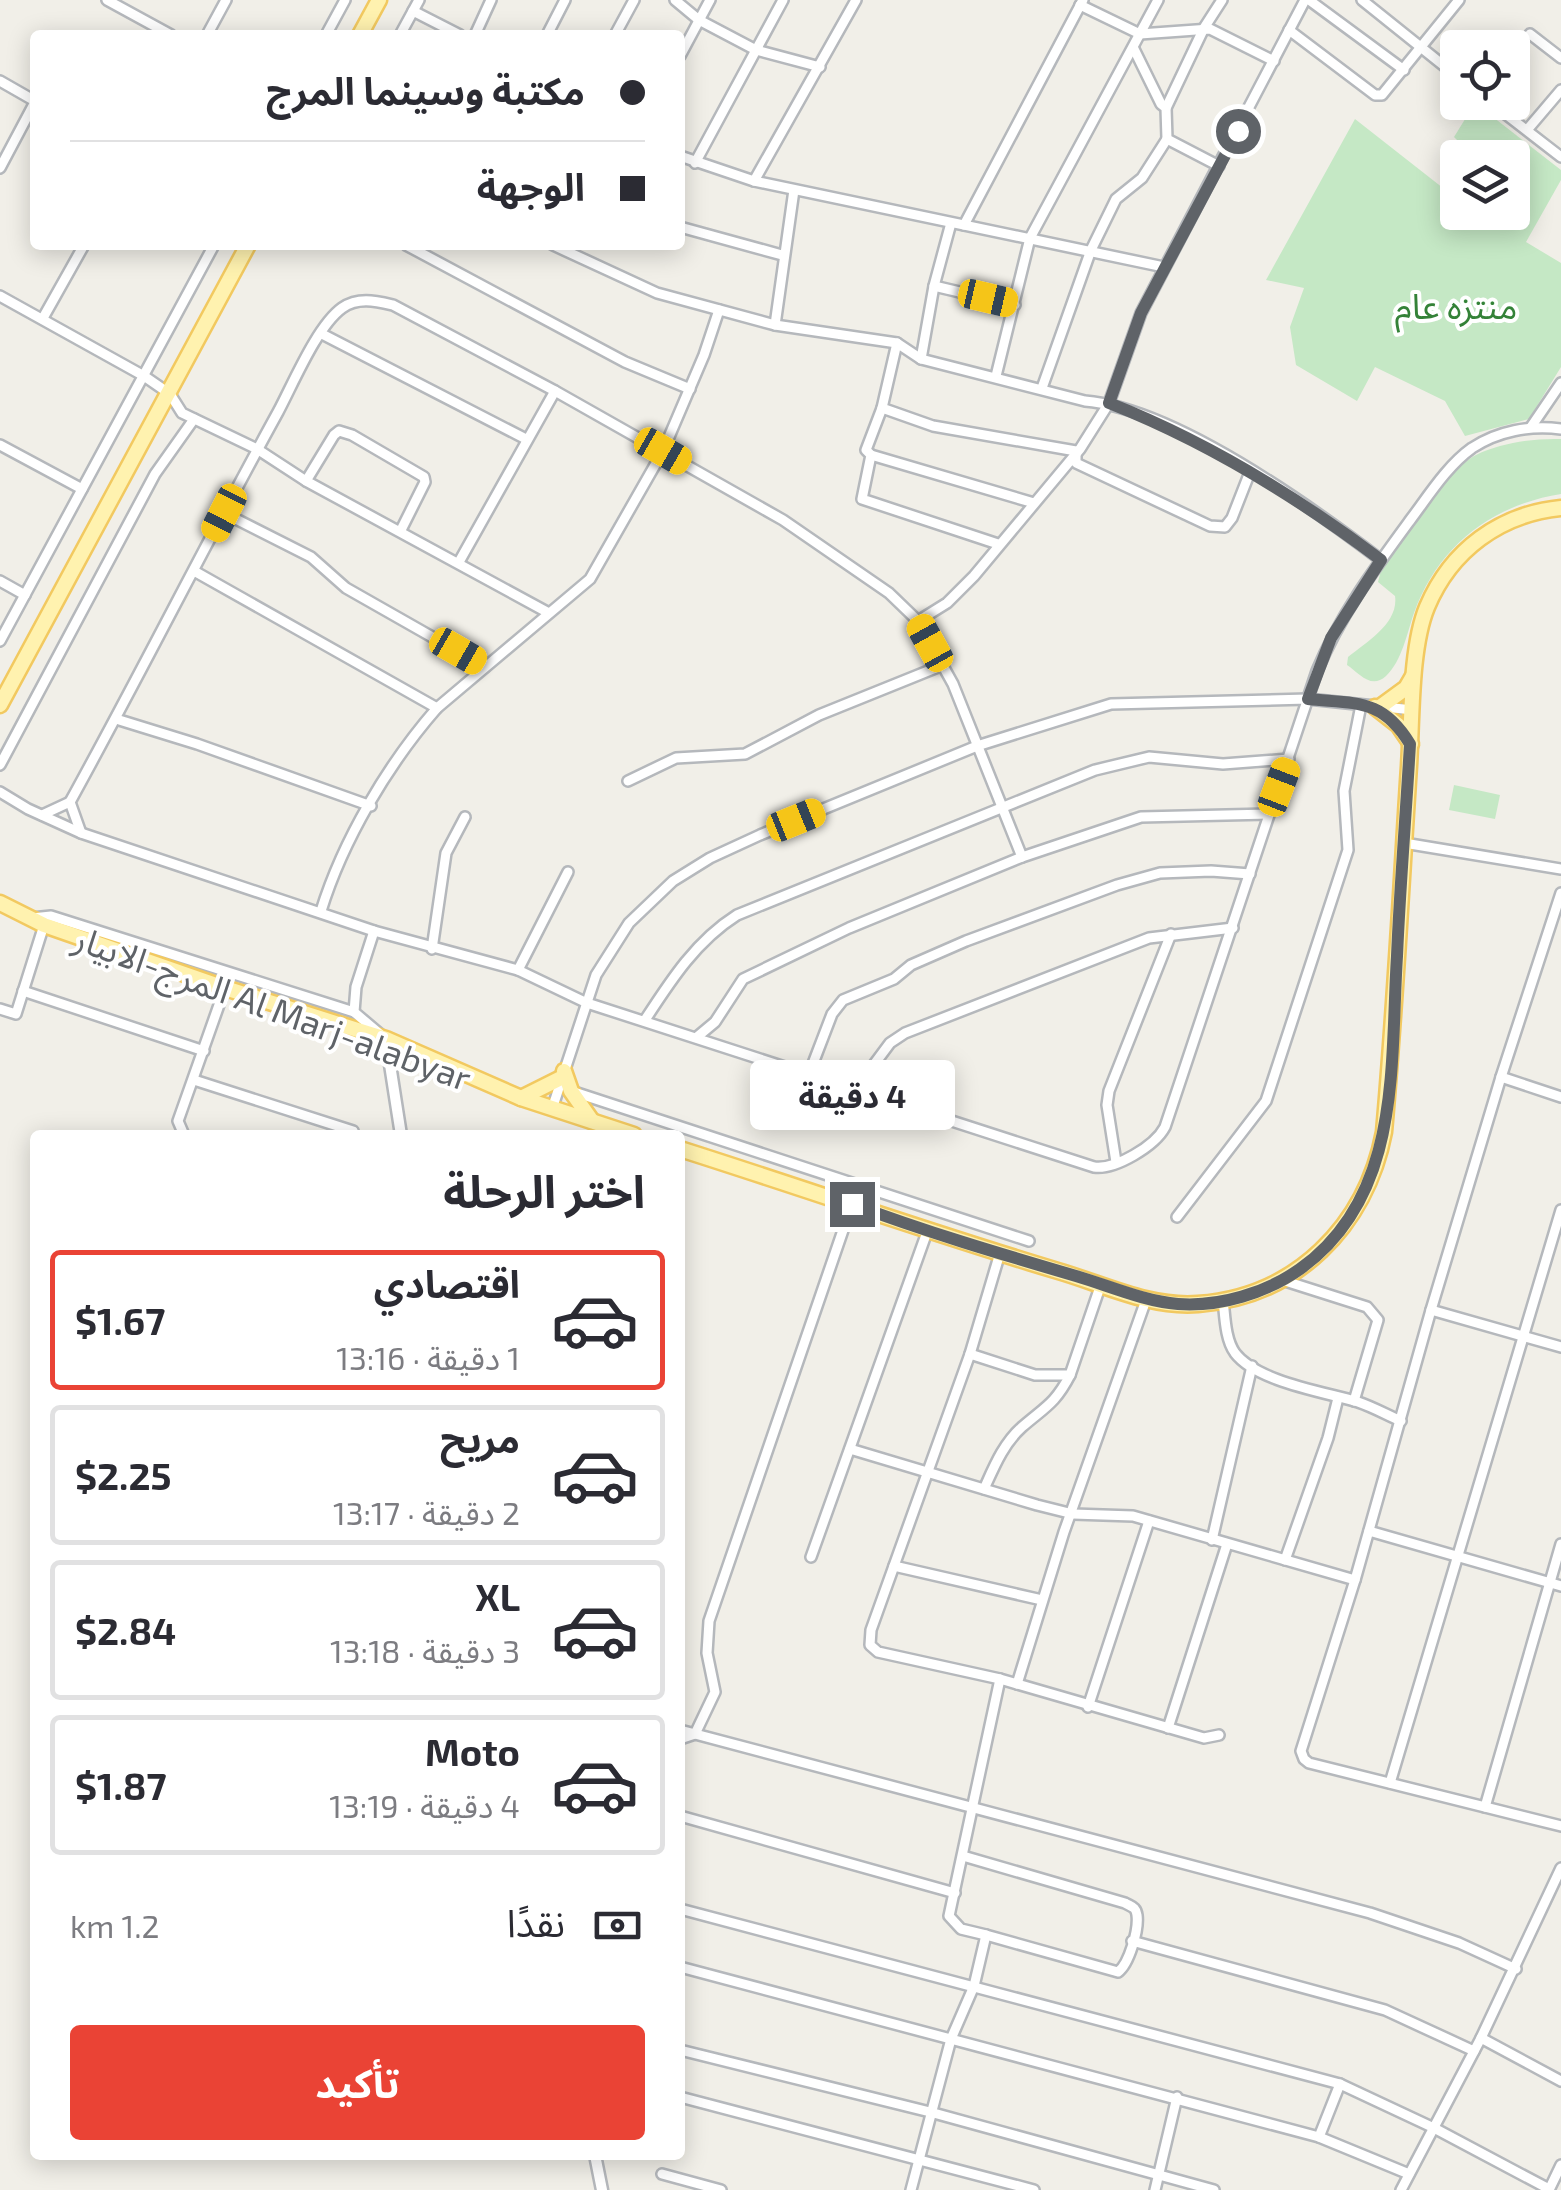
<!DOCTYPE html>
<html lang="ar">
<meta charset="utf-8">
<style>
:root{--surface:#fff;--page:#f7f7f7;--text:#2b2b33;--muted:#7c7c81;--line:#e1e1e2;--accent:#ea4335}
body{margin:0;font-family:"Exo 2","Noto Sans Arabic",sans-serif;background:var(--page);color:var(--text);direction:rtl;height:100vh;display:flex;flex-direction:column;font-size:38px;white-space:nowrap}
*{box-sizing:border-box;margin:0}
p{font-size:32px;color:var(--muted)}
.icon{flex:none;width:55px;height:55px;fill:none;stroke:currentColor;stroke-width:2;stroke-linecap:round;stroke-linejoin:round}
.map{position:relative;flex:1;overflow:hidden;direction:ltr}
.panel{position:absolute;left:30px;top:1130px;width:655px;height:1030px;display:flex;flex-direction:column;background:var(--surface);border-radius:10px;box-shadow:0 5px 25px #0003;direction:rtl}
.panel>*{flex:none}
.guide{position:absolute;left:30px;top:30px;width:655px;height:220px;border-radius:10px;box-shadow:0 5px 25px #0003;direction:rtl;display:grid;align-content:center;height:220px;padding:0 40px;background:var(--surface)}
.buttons{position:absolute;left:1440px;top:30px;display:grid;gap:20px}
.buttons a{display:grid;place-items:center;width:90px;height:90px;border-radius:10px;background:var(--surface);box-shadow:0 5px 25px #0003;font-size:50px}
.end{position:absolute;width:45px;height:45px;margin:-22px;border:12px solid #5f6368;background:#fff;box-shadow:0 0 0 5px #fff}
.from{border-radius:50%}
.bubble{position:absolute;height:70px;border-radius:10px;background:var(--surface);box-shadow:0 5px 25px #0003;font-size:32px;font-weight:700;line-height:70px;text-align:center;direction:rtl}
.car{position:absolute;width:30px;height:60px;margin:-30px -15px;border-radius:12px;box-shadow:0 0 8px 2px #0007;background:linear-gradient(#f5c518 24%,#345 0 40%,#f5c518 0 76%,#345 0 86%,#f5c518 0)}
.guide b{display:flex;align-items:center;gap:35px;height:95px;font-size:38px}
.guide b+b{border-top:2px solid var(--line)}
.guide i{width:25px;height:25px;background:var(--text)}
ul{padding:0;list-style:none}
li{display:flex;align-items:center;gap:30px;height:140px;margin:0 20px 15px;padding:0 20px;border:5px solid var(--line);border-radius:10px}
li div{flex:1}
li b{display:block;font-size:38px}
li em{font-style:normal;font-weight:700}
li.active{border-color:var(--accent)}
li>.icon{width:90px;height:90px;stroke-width:1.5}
h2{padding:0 40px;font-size:45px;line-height:120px}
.pay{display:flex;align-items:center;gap:25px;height:110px;padding:0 40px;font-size:38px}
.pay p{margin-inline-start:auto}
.button{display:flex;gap:20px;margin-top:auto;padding:20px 40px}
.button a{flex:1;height:115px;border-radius:10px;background:var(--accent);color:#fff;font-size:40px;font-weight:700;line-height:115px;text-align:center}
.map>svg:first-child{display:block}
.green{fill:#c5e8c5}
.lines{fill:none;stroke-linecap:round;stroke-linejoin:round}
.minor-casing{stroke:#b5b8bc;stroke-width:14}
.tertiary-casing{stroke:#b5b8bc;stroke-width:15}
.primary-casing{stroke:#f2c960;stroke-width:19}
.minor{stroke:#fff;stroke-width:9}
.tertiary{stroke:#fff;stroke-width:10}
.primary{stroke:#fff2af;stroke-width:14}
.route{stroke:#5f6368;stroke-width:12}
.labels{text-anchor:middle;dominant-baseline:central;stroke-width:8;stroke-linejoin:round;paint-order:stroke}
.park-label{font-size:35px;fill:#348238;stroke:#fff}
.street-label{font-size:35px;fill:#5f6368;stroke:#fff}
</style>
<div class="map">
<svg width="1561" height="2190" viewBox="0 0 1561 2190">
<rect width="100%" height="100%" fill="#f1efe8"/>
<!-- green -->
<g class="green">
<polygon points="1475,103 1561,170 1561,180 1526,242 1561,263 1561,367 1529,419 1465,436 1445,401 1375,367 1357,401 1296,365 1290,327 1304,288 1266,280 1355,119 1457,199 1458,212 1512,212 1512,158 1474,157 1454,137"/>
<path d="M1561,439V494C1492,505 1438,546 1414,613C1407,633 1402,661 1386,676C1371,690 1359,673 1347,665L1348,657C1367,642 1399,623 1395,596L1378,582L1381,570C1402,542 1447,469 1476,455C1501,443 1534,438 1561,439Z"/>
<polygon points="1454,785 1500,795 1495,819 1449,810"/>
</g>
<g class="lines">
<defs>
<g id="minor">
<polyline points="107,0 171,35"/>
<polyline points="675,0 699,20 756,50 820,67"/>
<polyline points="1309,0 1404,70"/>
<polyline points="1362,0 1458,77"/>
<polyline points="1080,5 1140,34 1210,29 1274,61"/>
<polyline points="413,11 460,35"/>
<polyline points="1289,30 1375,95 1382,95 1459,0"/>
<polyline points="1530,34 1561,58"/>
<polyline points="207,35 226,0"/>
<polyline points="326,35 345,0"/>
<polyline points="400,35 419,0"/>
<polyline points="475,35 491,0"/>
<polyline points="547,35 565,0"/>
<polyline points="615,35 634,0"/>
<polyline points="1134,49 1161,104 1166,108 1167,139 1219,166"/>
<polyline points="680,56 710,0"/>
<polyline points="0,81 35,101"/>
<polyline points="1490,102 1561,157"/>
<polyline points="1166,108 1204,28 1222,0"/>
<polyline points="1527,130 1561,90"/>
<polyline points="680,156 754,181 1164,267"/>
<polyline points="695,163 783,0"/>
<polyline points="0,168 35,102"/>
<polyline points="754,181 856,0"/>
<polyline points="964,225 1083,0"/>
<polyline points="680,227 782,255"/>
<polyline points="406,245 625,362 690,389"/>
<path d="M553,245L657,293L775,325L897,343L921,359L1085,401C1173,408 1310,506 1381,560"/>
<polyline points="934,286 1015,305"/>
<polyline points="0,296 144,376 170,394 182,413 257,449 306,481 547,612"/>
<polyline points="43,318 84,245"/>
<polyline points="775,325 794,190"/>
<polyline points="322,334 526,439"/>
<polyline points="897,343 882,408 933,426 1076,451 1076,463 1210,526 1225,527 1232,518 1250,472"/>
<polyline points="921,359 934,286 951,223"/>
<polyline points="996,376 1030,238 1158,0"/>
<polyline points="1042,388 1091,250 1116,199 1142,178 1167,139"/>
<polyline points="882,408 866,450 871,455 862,499 998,544"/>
<polyline points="1531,427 1561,383"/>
<polyline points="0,445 82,489"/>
<polyline points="871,455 1034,503"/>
<polyline points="306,481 334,435 339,431 352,435 424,477 425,482 401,530"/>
<polyline points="224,513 311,557 346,588 485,667"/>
<polyline points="459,562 555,391"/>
<polyline points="194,571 437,708"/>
<polyline points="0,581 25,595"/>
<polyline points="918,621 947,603 974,576 1080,449 1109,403 1141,313 1305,0"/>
<polyline points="0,641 214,245"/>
<polyline points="116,719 197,744 371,806"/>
<polyline points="0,765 155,474 194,419"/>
<polyline points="628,781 676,758 745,754 819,715 943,665"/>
<path d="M0,792L28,809L81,833L374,931L518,970L587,1003L1094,1167C1115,1170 1155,1146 1165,1127L1317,671C1340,615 1375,568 1411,519C1429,495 1447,466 1472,448C1498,431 1530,425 1561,429"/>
<polyline points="42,815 70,802"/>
<path d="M81,833L70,802C141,673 207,541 278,412C293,384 317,326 342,308C358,297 375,301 393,305L555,391L783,520L889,593L918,621L953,684L1022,857"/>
<polyline points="1404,843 1561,869"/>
<polyline points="1561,893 1501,1077 1431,1310 1355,1580 1301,1751 1304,1759 1309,1763 1561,1826"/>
<path d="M321,911C343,840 388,764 437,708L590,579L663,451L704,355L719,310"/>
<polyline points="32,918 51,916 354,1012"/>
<polyline points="374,931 356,987 354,1012 380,1034"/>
<polyline points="432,949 446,853 465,817"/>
<polyline points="518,970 568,872"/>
<polyline points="23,991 204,1051"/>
<polyline points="0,1009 16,1014 44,925"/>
<path d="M645,1020C671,980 696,941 737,915L1095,770L1149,757L1223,764L1289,759"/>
<polyline points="697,1037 715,1022 743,979 849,928 1022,857 1141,817 1269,814"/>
<polyline points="809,1074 832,1014 843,1000 894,979 911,965 966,941 1117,885 1160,873 1211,871 1250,874"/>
<polyline points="1501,1077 1561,1097"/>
<polyline points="194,1080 353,1131 352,1135"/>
<polyline points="855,1090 890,1043 905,1033 1149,938 1233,928"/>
<polyline points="571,1091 1029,1241"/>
<polyline points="552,1109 596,975 629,923 673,881 710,858 760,835 977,746 1111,704 1308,699 1413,710"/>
<polyline points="184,1135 178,1121 225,988"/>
<polyline points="1116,1162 1107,1105 1109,1091 1171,934"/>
<polyline points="1177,1217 1266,1101 1348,850 1344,791 1361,705"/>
<polyline points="1000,1253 970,1354 871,1630 870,1645 878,1652 1000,1679 1204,1738 1219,1735"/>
<polyline points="1282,1280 1367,1307 1378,1320 1354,1401"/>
<path d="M1223,1300C1225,1316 1225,1339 1235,1353C1257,1382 1325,1392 1358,1402C1373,1407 1387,1415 1401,1421"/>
<polyline points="1431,1310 1561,1347"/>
<polyline points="970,1354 1035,1375 1070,1375 1101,1284"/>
<polyline points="850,1449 1037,1505 1073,1514 1133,1516 1355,1580"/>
<path d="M984,1489C994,1467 1003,1444 1022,1427C1045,1407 1055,1404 1070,1375"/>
<polyline points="1369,1531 1561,1586"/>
<polyline points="1212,1540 1252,1366"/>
<polyline points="811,1557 927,1232"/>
<polyline points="1285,1560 1328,1438 1338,1398"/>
<polyline points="894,1566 1042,1600"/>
<polyline points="1017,1684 1064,1532 1146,1300"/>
<polyline points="1088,1707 1149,1521"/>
<polyline points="1168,1728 1227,1544"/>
<polyline points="680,1730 1370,1913 1459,1943 1516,1969"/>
<polyline points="680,1739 695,1734 715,1692 707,1653 709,1621 852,1204"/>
<polyline points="1390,1783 1561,1210"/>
<polyline points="1485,1807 1561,1544"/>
<polyline points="680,1816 955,1893"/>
<path d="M963,1856L1125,1903C1132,1907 1136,1907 1137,1915C1139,1930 1129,1964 1118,1972L986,1935"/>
<polyline points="680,1909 1340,2084 1434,2128 1549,2189"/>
<polyline points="1132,1941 1385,2010 1474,2051"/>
<polyline points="680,1967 1319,2137 1409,2174"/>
<polyline points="1481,2038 1561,2081"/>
<polyline points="680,2050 930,2112 1214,2190"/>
<polyline points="680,2097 1034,2190"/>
<polyline points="1319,2137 1340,2084"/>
<polyline points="662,2174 721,2190"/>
<polyline points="911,2190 951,2039 974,1986 986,1935 961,1929 949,1916 1000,1679"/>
<polyline points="1155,2190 1177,2097"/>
<polyline points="1401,2190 1481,2038 1561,1868"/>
<polyline points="1549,2190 1561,2165"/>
</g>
<g id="tertiary">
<polyline points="386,1039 401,1135"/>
<polyline points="595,2155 602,2190"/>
</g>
<g id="primary">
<polyline points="360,35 379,0"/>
<polyline points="0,705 248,245"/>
<polyline points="1375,707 1398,725 1411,744"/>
<polyline points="1380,707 1406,688 1413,676"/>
<polyline points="0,903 44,925 225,988 386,1039 521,1098 634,1135"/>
<polyline points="564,1071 571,1091 592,1121"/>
<polyline points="521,1098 561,1078"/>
<path d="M680,1149C806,1189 931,1233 1058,1271C1103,1284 1150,1308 1198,1304C1296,1297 1366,1226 1384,1132C1395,1010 1401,888 1409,766C1412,720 1410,648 1427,607C1451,550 1500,514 1561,508"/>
</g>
</defs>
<!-- minor casing -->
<use href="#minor" class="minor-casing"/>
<!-- tertiary casing -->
<use href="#tertiary" class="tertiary-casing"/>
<!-- primary casing -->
<use href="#primary" class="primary-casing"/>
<!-- minor -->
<use href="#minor" class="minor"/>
<!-- tertiary -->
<use href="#tertiary" class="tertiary"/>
<!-- primary -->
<use href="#primary" class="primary"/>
</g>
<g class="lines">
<!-- route -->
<path class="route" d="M852,1204C926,1232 1001,1254 1076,1276C1110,1286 1143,1301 1178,1304C1220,1307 1266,1293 1300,1269C1402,1196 1390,1067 1397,956C1400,885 1406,814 1410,744C1382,698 1356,704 1308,699L1331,638L1381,560C1296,496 1208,442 1109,403L1141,313L1238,131"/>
</g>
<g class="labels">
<!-- park labels -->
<g class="park-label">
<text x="1456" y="305">منتزه عام</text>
</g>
<!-- street labels -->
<g class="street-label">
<text transform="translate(273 1007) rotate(20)">المرج-الابيار Al Marj-alabyar</text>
</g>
</g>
</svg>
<div class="buttons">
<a><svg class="icon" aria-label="locate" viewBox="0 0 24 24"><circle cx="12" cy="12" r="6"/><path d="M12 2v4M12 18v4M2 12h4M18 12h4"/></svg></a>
<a><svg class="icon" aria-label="layers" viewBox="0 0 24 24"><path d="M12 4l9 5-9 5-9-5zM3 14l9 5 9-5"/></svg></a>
</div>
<i class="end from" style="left:1238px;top:131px"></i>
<i class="end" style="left:852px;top:1204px"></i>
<div class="bubble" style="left:750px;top:1060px;width:205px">4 دقيقة</div>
<i class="car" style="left:988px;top:298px;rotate:103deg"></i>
<i class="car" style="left:663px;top:451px;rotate:120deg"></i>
<i class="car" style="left:224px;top:513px;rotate:207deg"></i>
<i class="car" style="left:930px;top:643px;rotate:331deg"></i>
<i class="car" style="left:458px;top:651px;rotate:120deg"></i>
<i class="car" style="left:1279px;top:787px;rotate:21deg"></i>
<i class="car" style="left:796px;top:820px;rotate:68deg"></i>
<div class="guide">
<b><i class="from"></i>مكتبة وسينما المرج</b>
<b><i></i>الوجهة</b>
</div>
<section class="panel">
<h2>اختر الرحلة</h2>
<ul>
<li class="active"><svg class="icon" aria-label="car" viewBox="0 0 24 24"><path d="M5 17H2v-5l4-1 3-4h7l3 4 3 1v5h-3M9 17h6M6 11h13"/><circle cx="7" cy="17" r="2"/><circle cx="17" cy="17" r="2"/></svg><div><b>اقتصادي</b><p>1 دقيقة · 13:16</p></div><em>$1.67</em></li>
<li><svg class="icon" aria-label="car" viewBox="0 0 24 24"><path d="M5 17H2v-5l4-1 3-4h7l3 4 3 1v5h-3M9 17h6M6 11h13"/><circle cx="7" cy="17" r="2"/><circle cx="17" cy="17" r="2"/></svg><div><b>مريح</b><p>2 دقيقة · 13:17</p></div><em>$2.25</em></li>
<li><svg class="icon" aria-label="car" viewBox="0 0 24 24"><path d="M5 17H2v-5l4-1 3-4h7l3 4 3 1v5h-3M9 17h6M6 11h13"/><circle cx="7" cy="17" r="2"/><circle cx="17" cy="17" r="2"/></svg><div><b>XL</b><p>3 دقيقة · 13:18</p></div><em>$2.84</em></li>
<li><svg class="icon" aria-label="car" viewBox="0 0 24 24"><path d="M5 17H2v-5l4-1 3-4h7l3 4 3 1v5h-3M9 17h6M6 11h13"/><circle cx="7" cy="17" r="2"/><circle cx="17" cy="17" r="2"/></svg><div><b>Moto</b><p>4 دقيقة · 13:19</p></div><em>$1.87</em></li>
</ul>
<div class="pay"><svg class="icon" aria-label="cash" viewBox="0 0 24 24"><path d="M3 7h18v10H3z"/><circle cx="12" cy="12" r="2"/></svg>نقدًا<p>1.2 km</p></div>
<div class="button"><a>تأكيد</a></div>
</section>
</div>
